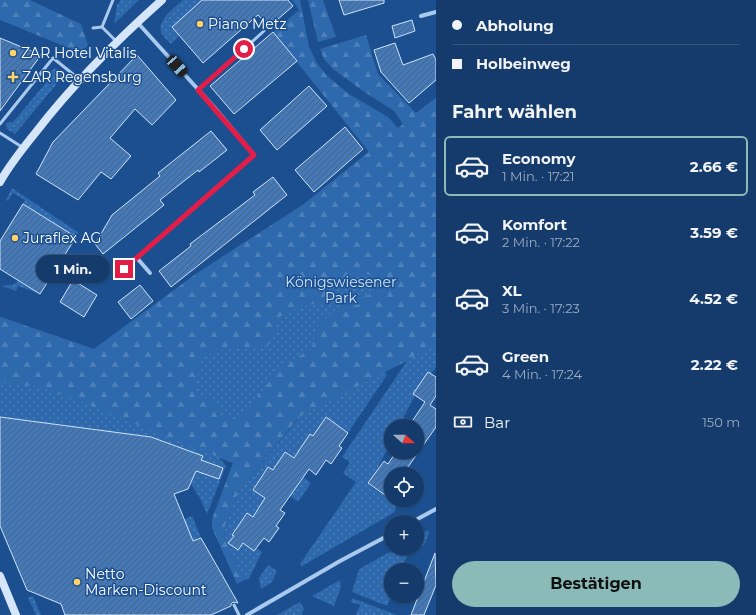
<!DOCTYPE html>
<html lang="de">
<meta charset="utf-8">
<style>
:root{--surface:#143b6b;--page:#214673;--text:#f1f3f6;--muted:#9dadc1;--line:#33557e;--accent:#8bbbb9}
body{margin:0;font-family:Montserrat,sans-serif;background:var(--page);color:var(--text);height:100vh;display:flex;flex-direction:column;font-size:15px;white-space:nowrap}
*{box-sizing:border-box;margin:0}
p{font-size:13px;color:var(--muted)}
.icon{flex:none;width:22px;height:22px;fill:none;stroke:currentColor;stroke-width:2;stroke-linecap:round;stroke-linejoin:round}
.map{position:relative;flex:1;overflow:hidden}
.sheet{display:flex;flex-direction:column;background:var(--surface);width:320px}
.sheet>*{flex:none}
.banner{display:grid;align-content:center;height:88px;padding:0 16px;background:var(--surface)}
.needle{width:26px;rotate:111deg}
.buttons{position:absolute;left:384px;top:419px;display:grid;gap:8px}
.buttons a{display:grid;place-items:center;width:40px;height:40px;border-radius:50%;background:var(--surface);box-shadow:0 1px 3px #0004,0 0 0 1px var(--line);font-size:20px}
.end{position:absolute;width:18px;height:18px;margin:-9px;border:5px solid #e11d48;background:#fff;box-shadow:0 0 0 2px #fff}
.from{border-radius:50%}
.bubble{position:absolute;height:28px;border-radius:14px;background:var(--surface);box-shadow:0 1px 3px #0004,0 0 0 1px var(--line);font-size:13px;font-weight:700;line-height:28px;text-align:center}
.car{position:absolute;width:12px;height:24px;margin:-12px -6px;border-radius:5px;box-shadow:0 0 3px 1px #0007;background:linear-gradient(#222 24%,#8ab4d8 0 40%,#222 0 76%,#8ab4d8 0 86%,#222 0)}
.banner b{display:flex;align-items:center;gap:14px;height:38px;font-size:15px}
.banner b+b{border-top:1px solid var(--line)}
.banner i{width:10px;height:10px;background:var(--text)}
ul{padding:0;list-style:none}
li{display:flex;align-items:center;gap:12px;height:60px;margin:0 8px 6px;padding:0 8px;border:2px solid transparent;border-radius:6px}
li div{flex:1}
li b{display:block;font-size:15px}
li em{font-style:normal;font-weight:700}
li.selected{border-color:var(--accent)}
li>.icon{width:36px;height:36px;stroke-width:1.5}
h2{padding:0 16px;font-size:18px;line-height:48px}
.pay{display:flex;align-items:center;gap:10px;height:44px;padding:0 16px;font-size:15px}
.pay p{margin-inline-start:auto}
.button{display:flex;gap:8px;margin-top:auto;padding:8px 16px}
.button a{flex:1;height:46px;border-radius:24px;background:var(--accent);color:#111;font-size:16px;font-weight:700;line-height:46px;text-align:center}
main{display:flex;flex:1;min-height:0}
.map>svg:first-child{display:block}
.green{fill:url(#green-dots)}
.forest{fill:url(#forest-firs);fill-rule:evenodd}
.building{fill:url(#building-hatch);stroke:#cfe3fa}
.lines{fill:none;stroke-linecap:round;stroke-linejoin:round}
.lane{stroke:#a9c9ee;stroke-width:3}
.street{stroke:#a9c9ee;stroke-width:4}
.secondary{stroke:#d6e6fa;stroke-width:8}
.route{stroke:#e11d48;stroke-width:5}
.poi-dot{fill:#ffd166;stroke:#1b4f8f;stroke-width:1.5}
.labels{text-anchor:middle;dominant-baseline:central;stroke-width:3;stroke-linejoin:round;paint-order:stroke}
.poi-label{font-size:14px;fill:#fff;stroke:#1b4f8f;text-anchor:start}
.park-label{font-size:14px;fill:#cfe3fa;stroke:#1b4f8f}
</style>
<main>
<div class="map">
<svg width="436" height="615" viewBox="0 0 436 615">
<defs>
<pattern id="green-dots" width="8" height="8" patternUnits="userSpaceOnUse"><rect width="8" height="8" fill="#2e69ad"/><path d="M2 2h.1M6 6h.1" fill="none" stroke="#4d80b9" stroke-width="1.8" stroke-linecap="round"/></pattern>
<pattern id="forest-firs" width="22" height="20" patternUnits="userSpaceOnUse"><rect width="22" height="20" fill="#2e69ad"/><path d="M5 1l3.5 6h-7zM16 11l3.5 6h-7z" fill="#4d80b9"/></pattern>
<pattern id="building-hatch" width="6" height="6" patternUnits="userSpaceOnUse"><rect width="6" height="6" fill="#4478b7"/><path d="M-1 1l2-2M0 6l6-6M5 7l2-2" fill="none" stroke="#486282"/></pattern>
</defs>
<rect width="100%" height="100%" fill="#1b4f8f"/>
<!-- green -->
<g class="green">
<polygon points="121,0 139,0 114,24 117,5"/>
<path d="M183,0H202L172,27L179,36L171,44C168,41 164,37 162,34C155,21 175,7 183,0Z"/>
<polygon points="56,68 65,74 15,134 7,129 6,123 13,122 50,78 50,71"/>
<polygon points="436,98 436,367 414,397 399,426 391,426 391,442 369,485 391,500 394,501 397,500 395,512 302,566 300,564 356,482 343,473 350,462 342,457 407,361 385,372 387,375 348,433 326,417 313,436 310,434 294,458 285,452 273,470 268,467 253,489 265,498 253,517 247,513 232,534 254,550 256,548 262,552 249,579 244,580 226,543 224,528 238,493 298,419 234,463 219,458 226,466 207,514 200,498 187,478 162,476 151,437 0,417 0,317 94,349 196,274 304,204"/>
<polygon points="12,188 79,233 76,237 7,229 25,200 13,193 8,201 6,200"/>
<polygon points="19,281 40,294 18,286 16,291 2,286 12,285"/>
<polygon points="303,477 311,483 298,502 290,496"/>
<polygon points="192,516 201,538 193,541 184,519"/>
<polygon points="428,530 429,533 424,546 417,544 417,537"/>
<polygon points="397,548 410,548 401,570 391,570 391,596 387,606 352,592 359,569"/>
<polygon points="268,565 277,571 272,582 261,589 259,578"/>
<polygon points="340,580 341,587 334,606 312,596"/>
<polygon points="33,596 41,615 36,615 28,598"/>
<polygon points="352,598 397,615 356,615 360,605 351,602"/>
<polygon points="300,602 304,609 301,615 277,615"/>
</g>
<!-- forest -->
<g class="forest">
<polygon points="0,0 30,0 81,24 88,45 81,53 0,20"/>
<path d="M292,0H300L309,47L317,63L327,76L349,94L388,117L398,128L403,124L394,111L363,91L333,69L324,59L320,49L366,35L378,74L416,113L436,98V345L299,417L238,493L224,528L226,543L244,580L237,584L212,528V519L233,463L46,388L0,382V317L94,349L196,274L304,204L369,152L273,32L299,10ZM368,274L377,280L376,291L335,310L316,327L312,348L279,369L246,411L235,420L221,415L218,402L198,395L195,383L202,360L214,351L246,348L265,349L274,337L279,317L299,308L320,302L331,288L357,275Z"/>
<polygon points="308,0 323,0 336,37 318,42"/>
</g>
<!-- building -->
<g class="building">
<polygon points="202,0 288,0 293,6 269,27 258,15 203,63 172,27"/>
<polygon points="339,0 384,0 384,3 344,15"/>
<polygon points="412,20 415,31 395,38 392,26"/>
<polygon points="273,32 297,61 234,114 210,86"/>
<polygon points="0,38 41,55 0,111"/>
<polygon points="395,43 403,65 433,54 436,60 436,80 409,103 381,72 374,50"/>
<polygon points="137,55 176,100 152,125 135,109 110,138 131,156 111,179 101,172 78,200 36,174 53,142"/>
<polygon points="309,86 327,106 277,150 260,130"/>
<polygon points="345,127 363,149 314,192 295,170"/>
<polygon points="211,131 227,150 199,172 198,170 160,200 164,205 103,254 95,244 112,215 160,176 158,173"/>
<polygon points="273,177 287,195 171,287 159,271 191,246 190,244 255,195 253,192"/>
<polygon points="23,204 76,237 40,294 0,269 0,241"/>
<polygon points="73,280 97,295 84,317 60,302"/>
<polygon points="140,285 153,301 131,319 118,302"/>
<polygon points="428,372 436,377 436,396 430,405 436,409 436,427 403,474 391,474 391,487 385,495 368,483 384,461 388,464 396,452 417,452 417,426 409,426 425,402 413,394"/>
<polygon points="0,417 151,437 203,456 201,460 223,468 219,479 196,471 188,489 174,494 193,541 201,538 238,603 233,602 231,604 231,606 211,615 65,615 61,604 27,590 0,526"/>
<polygon points="326,417 348,433 339,446 342,448 331,464 326,460 316,475 309,469 280,510 285,513 276,526 279,528 269,542 264,538 254,551 243,543 238,550 228,543 234,536 232,535 247,513 253,517 265,498 253,490 268,467 273,470 285,452 294,458 310,434 313,436"/>
<polygon points="435,553 436,585 424,615 411,615"/>
</g>
<g class="lines">
<!-- lane -->
<g class="lane">
<polyline points="113,0 102,27 116,41"/>
<polyline points="93,28 102,27"/>
<polyline points="198,90 264,31"/>
<polyline points="0,124 53,58 79,79"/>
<polyline points="0,133 22,147"/>
<polyline points="234,605 239,615"/>
</g>
<!-- street -->
<g class="street">
<polyline points="421,16 436,12"/>
<polyline points="137,258 150,273"/>
<polyline points="124,269 254,155 214,107 137,22"/>
<polyline points="412,522 436,509"/>
<polyline points="247,615 340,561 391,534"/>
</g>
<!-- secondary -->
<g class="secondary">
<path d="M0,182C10,164 23,148 36,132C73,84 116,41 162,0"/>
<polyline points="0,576 16,615"/>
</g>
</g>
<g class="lines">
<!-- route -->
<polyline class="route" points="124,269 254,155 198,90 244,49"/>
</g>
<!-- markers -->
<g class="poi-dot">
<circle cx="200" cy="24" r="4"/>
<circle cx="13" cy="53" r="4"/>
<path d="M11 71h4v4h4v4h-4v4h-4v-4h-4v-4h4z"/>
<circle cx="15" cy="238" r="4"/>
<circle cx="77" cy="582" r="4"/>
</g>
<g class="labels">
<!-- poi labels -->
<g class="poi-label">
<text x="208" y="24">Piano Metz</text>
<text x="21" y="53">ZAR Hotel Vitalis</text>
<text x="22" y="77">ZAR Regensburg</text>
<text x="23" y="238">Juraflex AG</text>
<text x="85" y="574">Netto<tspan x="85" dy="16">Marken-Discount</tspan></text>
</g>
<!-- park labels -->
<g class="park-label">
<text x="341" y="282">Königswiesener<tspan x="341" dy="16">Park</tspan></text>
</g>
</g>
</svg>
<div class="buttons">
<a><svg class="needle" viewBox="-14 -14 28 28"><path d="M0-13l5 13h-10z" fill="#e53935"/><path d="M0 13l5-13h-10z" fill="#9dadc1"/></svg></a>
<a><svg class="icon" aria-label="locate" viewBox="0 0 24 24"><circle cx="12" cy="12" r="6"/><path d="M12 2v4M12 18v4M2 12h4M18 12h4"/></svg></a>
<a>+</a>
<a>−</a>
</div>
<i class="end from" style="left:244px;top:49px"></i>
<i class="end" style="left:124px;top:269px"></i>
<div class="bubble" style="left:36px;top:255px;width:74px">1 Min.</div>
<i class="car" style="left:177px;top:66px;rotate:138deg"></i>
</div>
<section class="sheet">
<div class="banner">
<b><i class="from"></i>Abholung</b>
<b><i></i>Holbeinweg</b>
</div>
<h2>Fahrt wählen</h2>
<ul>
<li class="selected"><svg class="icon" aria-label="car" viewBox="0 0 24 24"><path d="M5 17H2v-5l4-1 3-4h7l3 4 3 1v5h-3M9 17h6M6 11h13"/><circle cx="7" cy="17" r="2"/><circle cx="17" cy="17" r="2"/></svg><div><b>Economy</b><p>1 Min. · 17:21</p></div><em>2.66 €</em></li>
<li><svg class="icon" aria-label="car" viewBox="0 0 24 24"><path d="M5 17H2v-5l4-1 3-4h7l3 4 3 1v5h-3M9 17h6M6 11h13"/><circle cx="7" cy="17" r="2"/><circle cx="17" cy="17" r="2"/></svg><div><b>Komfort</b><p>2 Min. · 17:22</p></div><em>3.59 €</em></li>
<li><svg class="icon" aria-label="car" viewBox="0 0 24 24"><path d="M5 17H2v-5l4-1 3-4h7l3 4 3 1v5h-3M9 17h6M6 11h13"/><circle cx="7" cy="17" r="2"/><circle cx="17" cy="17" r="2"/></svg><div><b>XL</b><p>3 Min. · 17:23</p></div><em>4.52 €</em></li>
<li><svg class="icon" aria-label="car" viewBox="0 0 24 24"><path d="M5 17H2v-5l4-1 3-4h7l3 4 3 1v5h-3M9 17h6M6 11h13"/><circle cx="7" cy="17" r="2"/><circle cx="17" cy="17" r="2"/></svg><div><b>Green</b><p>4 Min. · 17:24</p></div><em>2.22 €</em></li>
</ul>
<div class="pay"><svg class="icon" aria-label="cash" viewBox="0 0 24 24"><path d="M3 7h18v10H3z"/><circle cx="12" cy="12" r="2"/></svg>Bar<p>150 m</p></div>
<div class="button"><a>Bestätigen</a></div>
</section>
</main>
